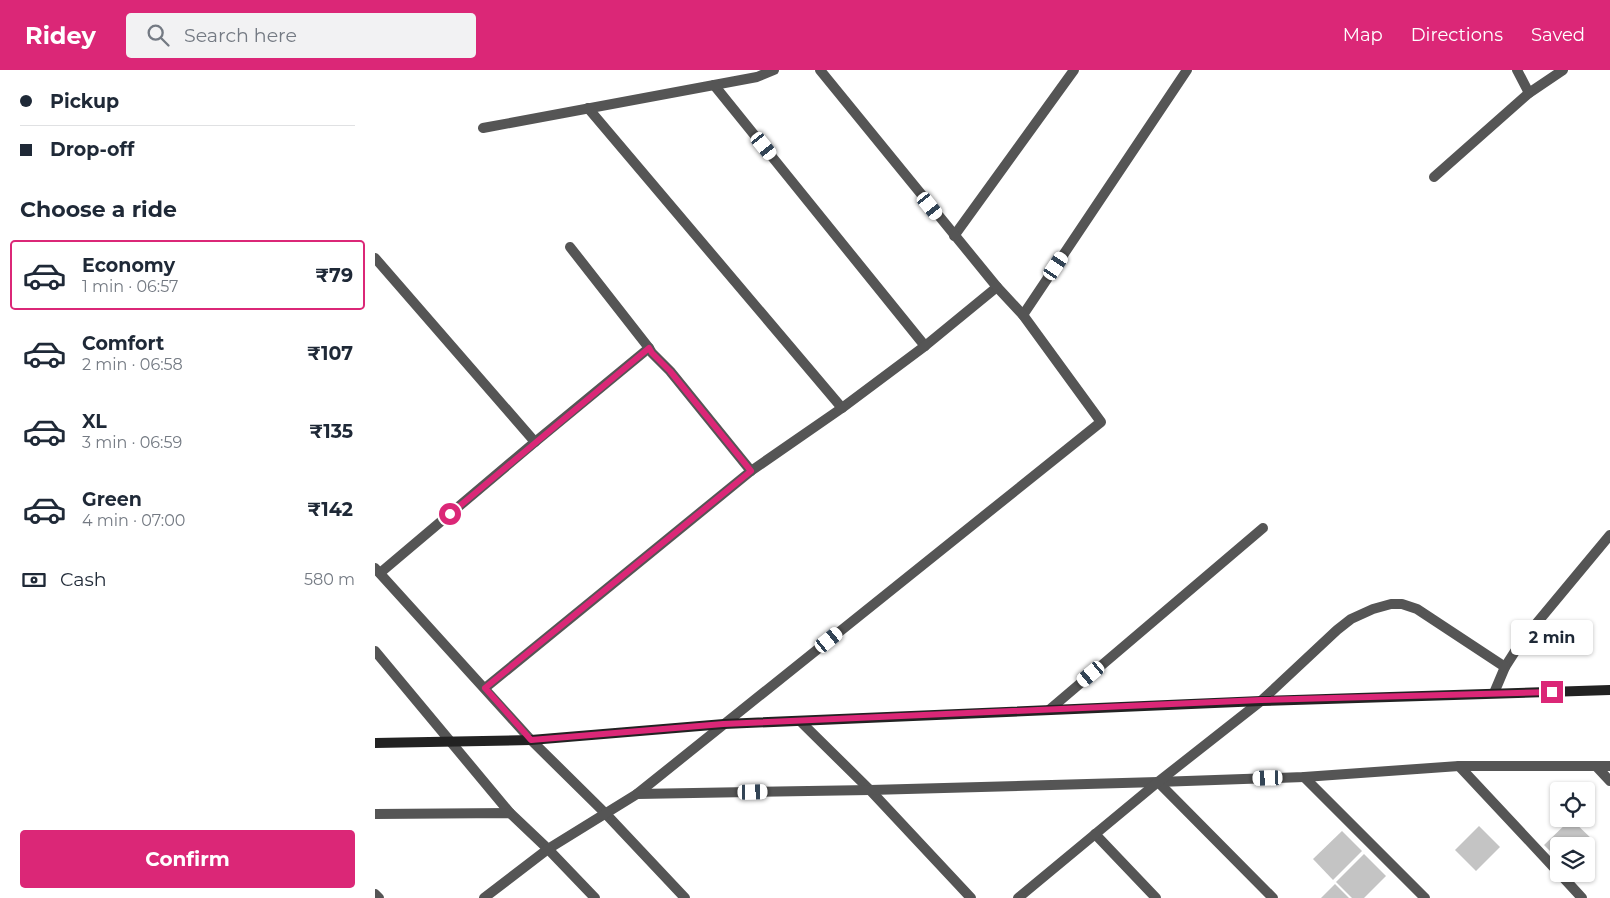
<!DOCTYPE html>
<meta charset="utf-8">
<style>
:root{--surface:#fff;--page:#f2f2f3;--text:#1f2937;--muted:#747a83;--line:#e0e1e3;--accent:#db2777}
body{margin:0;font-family:Montserrat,sans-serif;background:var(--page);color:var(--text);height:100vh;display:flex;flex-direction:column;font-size:19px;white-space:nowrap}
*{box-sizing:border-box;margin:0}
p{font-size:16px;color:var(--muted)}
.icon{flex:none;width:28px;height:28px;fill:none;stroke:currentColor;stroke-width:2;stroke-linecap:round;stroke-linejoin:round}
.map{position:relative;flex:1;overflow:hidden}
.details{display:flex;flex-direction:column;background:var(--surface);width:375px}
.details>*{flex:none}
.banner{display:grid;align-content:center;height:110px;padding:0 20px;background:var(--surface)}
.controls{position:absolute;left:1175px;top:712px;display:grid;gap:10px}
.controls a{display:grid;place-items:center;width:45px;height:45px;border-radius:5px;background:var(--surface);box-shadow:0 1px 4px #0004;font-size:25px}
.end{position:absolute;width:22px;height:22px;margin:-11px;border:6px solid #db2777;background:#fff;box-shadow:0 0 0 2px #fff}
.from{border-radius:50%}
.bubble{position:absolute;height:35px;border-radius:5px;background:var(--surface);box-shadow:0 1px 4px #0004;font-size:16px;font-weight:700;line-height:35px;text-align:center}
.car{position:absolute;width:15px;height:30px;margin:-15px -8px;border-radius:6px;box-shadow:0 0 4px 1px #0007;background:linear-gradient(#fff 24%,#345 0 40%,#fff 0 76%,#345 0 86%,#fff 0)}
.banner b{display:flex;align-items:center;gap:18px;height:48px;font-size:19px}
.banner b+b{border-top:1px solid var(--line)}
.banner i{width:12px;height:12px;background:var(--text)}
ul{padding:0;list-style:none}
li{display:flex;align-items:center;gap:15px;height:70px;margin:0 10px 8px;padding:0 10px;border:2px solid transparent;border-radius:5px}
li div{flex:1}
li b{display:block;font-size:19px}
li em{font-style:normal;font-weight:700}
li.current{border-color:var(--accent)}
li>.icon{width:45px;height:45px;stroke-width:1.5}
h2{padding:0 20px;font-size:22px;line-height:60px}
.pay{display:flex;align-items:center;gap:12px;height:55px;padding:0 20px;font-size:19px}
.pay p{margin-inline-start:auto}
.primary-button{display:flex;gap:10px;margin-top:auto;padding:10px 20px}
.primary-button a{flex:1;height:58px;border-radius:5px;background:var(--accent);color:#fff;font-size:20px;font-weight:700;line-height:58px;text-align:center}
header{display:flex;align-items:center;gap:30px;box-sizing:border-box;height:70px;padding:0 25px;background:var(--accent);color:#fff}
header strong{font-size:24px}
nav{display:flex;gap:28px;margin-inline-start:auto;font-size:18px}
.search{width:350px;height:45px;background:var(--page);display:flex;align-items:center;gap:12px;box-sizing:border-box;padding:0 18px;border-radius:5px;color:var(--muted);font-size:19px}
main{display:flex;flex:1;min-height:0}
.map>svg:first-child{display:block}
.building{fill:#c4c4c4}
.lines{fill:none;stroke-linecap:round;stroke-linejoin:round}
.lane{stroke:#555;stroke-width:10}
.street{stroke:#555;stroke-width:10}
.secondary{stroke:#222;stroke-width:10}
.route{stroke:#db2777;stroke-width:6}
</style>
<header>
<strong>Ridey</strong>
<div class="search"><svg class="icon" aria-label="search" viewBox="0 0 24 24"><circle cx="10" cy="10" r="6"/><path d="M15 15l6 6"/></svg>Search here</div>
<nav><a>Map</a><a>Directions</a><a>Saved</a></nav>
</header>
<main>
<section class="details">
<div class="banner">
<b><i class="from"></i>Pickup</b>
<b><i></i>Drop-off</b>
</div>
<h2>Choose a ride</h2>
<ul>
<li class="current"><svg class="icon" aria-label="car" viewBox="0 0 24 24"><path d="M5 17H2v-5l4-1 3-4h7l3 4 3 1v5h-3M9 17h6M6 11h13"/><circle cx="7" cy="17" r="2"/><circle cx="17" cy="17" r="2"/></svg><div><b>Economy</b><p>1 min · 06:57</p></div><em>₹79</em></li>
<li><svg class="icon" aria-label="car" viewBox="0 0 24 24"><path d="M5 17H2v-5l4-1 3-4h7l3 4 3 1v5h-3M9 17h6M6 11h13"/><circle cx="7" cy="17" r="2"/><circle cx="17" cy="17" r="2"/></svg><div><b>Comfort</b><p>2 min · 06:58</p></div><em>₹107</em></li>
<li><svg class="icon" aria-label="car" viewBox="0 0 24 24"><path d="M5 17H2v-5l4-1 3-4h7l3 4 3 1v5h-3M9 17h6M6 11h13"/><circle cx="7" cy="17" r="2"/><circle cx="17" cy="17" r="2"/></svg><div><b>XL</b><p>3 min · 06:59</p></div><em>₹135</em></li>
<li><svg class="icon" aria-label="car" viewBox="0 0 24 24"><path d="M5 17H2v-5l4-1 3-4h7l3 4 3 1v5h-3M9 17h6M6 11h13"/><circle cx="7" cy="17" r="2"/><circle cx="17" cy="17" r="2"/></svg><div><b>Green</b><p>4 min · 07:00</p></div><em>₹142</em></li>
</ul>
<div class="pay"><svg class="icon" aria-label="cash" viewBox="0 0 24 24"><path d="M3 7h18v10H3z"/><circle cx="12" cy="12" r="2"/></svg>Cash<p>580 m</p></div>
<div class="primary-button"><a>Confirm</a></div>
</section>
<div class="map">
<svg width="1235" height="828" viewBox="0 0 1235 828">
<rect width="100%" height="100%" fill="#fff"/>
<!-- building -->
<g class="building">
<polygon points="1196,749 1219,771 1211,779 1211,776 1184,776 1184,790 1169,775"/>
<polygon points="1104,756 1125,777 1101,801 1080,780"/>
<polygon points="967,761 987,781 958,810 938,789"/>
<polygon points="989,784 1011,806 989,828 977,828 961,812"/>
<polygon points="960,814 974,828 946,828"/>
</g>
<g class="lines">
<!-- lane -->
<polyline class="lane" points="674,640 888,458"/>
<!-- street -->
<g class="street">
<polyline points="1142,0 1154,23"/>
<polyline points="339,15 550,276"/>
<polyline points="213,38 467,338"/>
<polyline points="108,58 382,7 399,0"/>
<polyline points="1059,107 1154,23 1188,0"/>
<polyline points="579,166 699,0"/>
<polyline points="195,177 274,278"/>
<polyline points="0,188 160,372"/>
<polyline points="648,245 812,0"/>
<polyline points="0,498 156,670 230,743 310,828"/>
<polyline points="5,503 160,372 274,278 277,283 295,301 376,401"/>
<polyline points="0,581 135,743"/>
<polyline points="110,618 376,401 467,338 550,276 622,217"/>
<polyline points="1119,623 1130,597 1146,572 1235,465"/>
<polyline points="425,651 495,720 596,828"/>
<polyline points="1084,696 1184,803"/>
<polyline points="1221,696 1235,711"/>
<polyline points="929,707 1050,828"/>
<polyline points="783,712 898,828"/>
<polyline points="262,724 726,352 648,245 622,217 445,0"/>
<polyline points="0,744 135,743 173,779 262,724 495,720 783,712 929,707 1084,696 1235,696"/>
<polyline points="720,764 781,828"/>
<polyline points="1185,804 1207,828"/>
<polyline points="0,824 4,828"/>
<polyline points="109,828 173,779 220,828"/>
<polyline points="643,828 783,712 886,631 962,560 976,549 998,539 1016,534 1027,534 1042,539 1130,597"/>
</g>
<!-- secondary -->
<polyline class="secondary" points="0,673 156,670 349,654 886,631 1235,620"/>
</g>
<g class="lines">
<!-- route -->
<polyline class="route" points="75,444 274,278 277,283 295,301 376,401 110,618 156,670 348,654 886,630 1177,622"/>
</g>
</svg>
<div class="controls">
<a><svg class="icon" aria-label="locate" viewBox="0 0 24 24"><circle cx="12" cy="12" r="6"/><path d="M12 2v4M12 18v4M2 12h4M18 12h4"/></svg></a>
<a><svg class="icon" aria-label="layers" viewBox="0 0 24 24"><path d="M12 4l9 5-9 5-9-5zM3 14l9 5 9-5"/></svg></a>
</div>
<i class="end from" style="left:75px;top:444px"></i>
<i class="end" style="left:1177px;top:622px"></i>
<div class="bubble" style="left:1136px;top:550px;width:82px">2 min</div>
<i class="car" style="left:389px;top:76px;rotate:141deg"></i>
<i class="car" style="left:555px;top:136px;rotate:141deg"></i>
<i class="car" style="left:681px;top:196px;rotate:34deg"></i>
<i class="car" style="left:454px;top:570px;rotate:51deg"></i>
<i class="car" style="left:716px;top:604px;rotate:230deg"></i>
<i class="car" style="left:893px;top:708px;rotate:268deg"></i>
<i class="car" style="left:378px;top:722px;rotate:89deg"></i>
</div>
</main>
